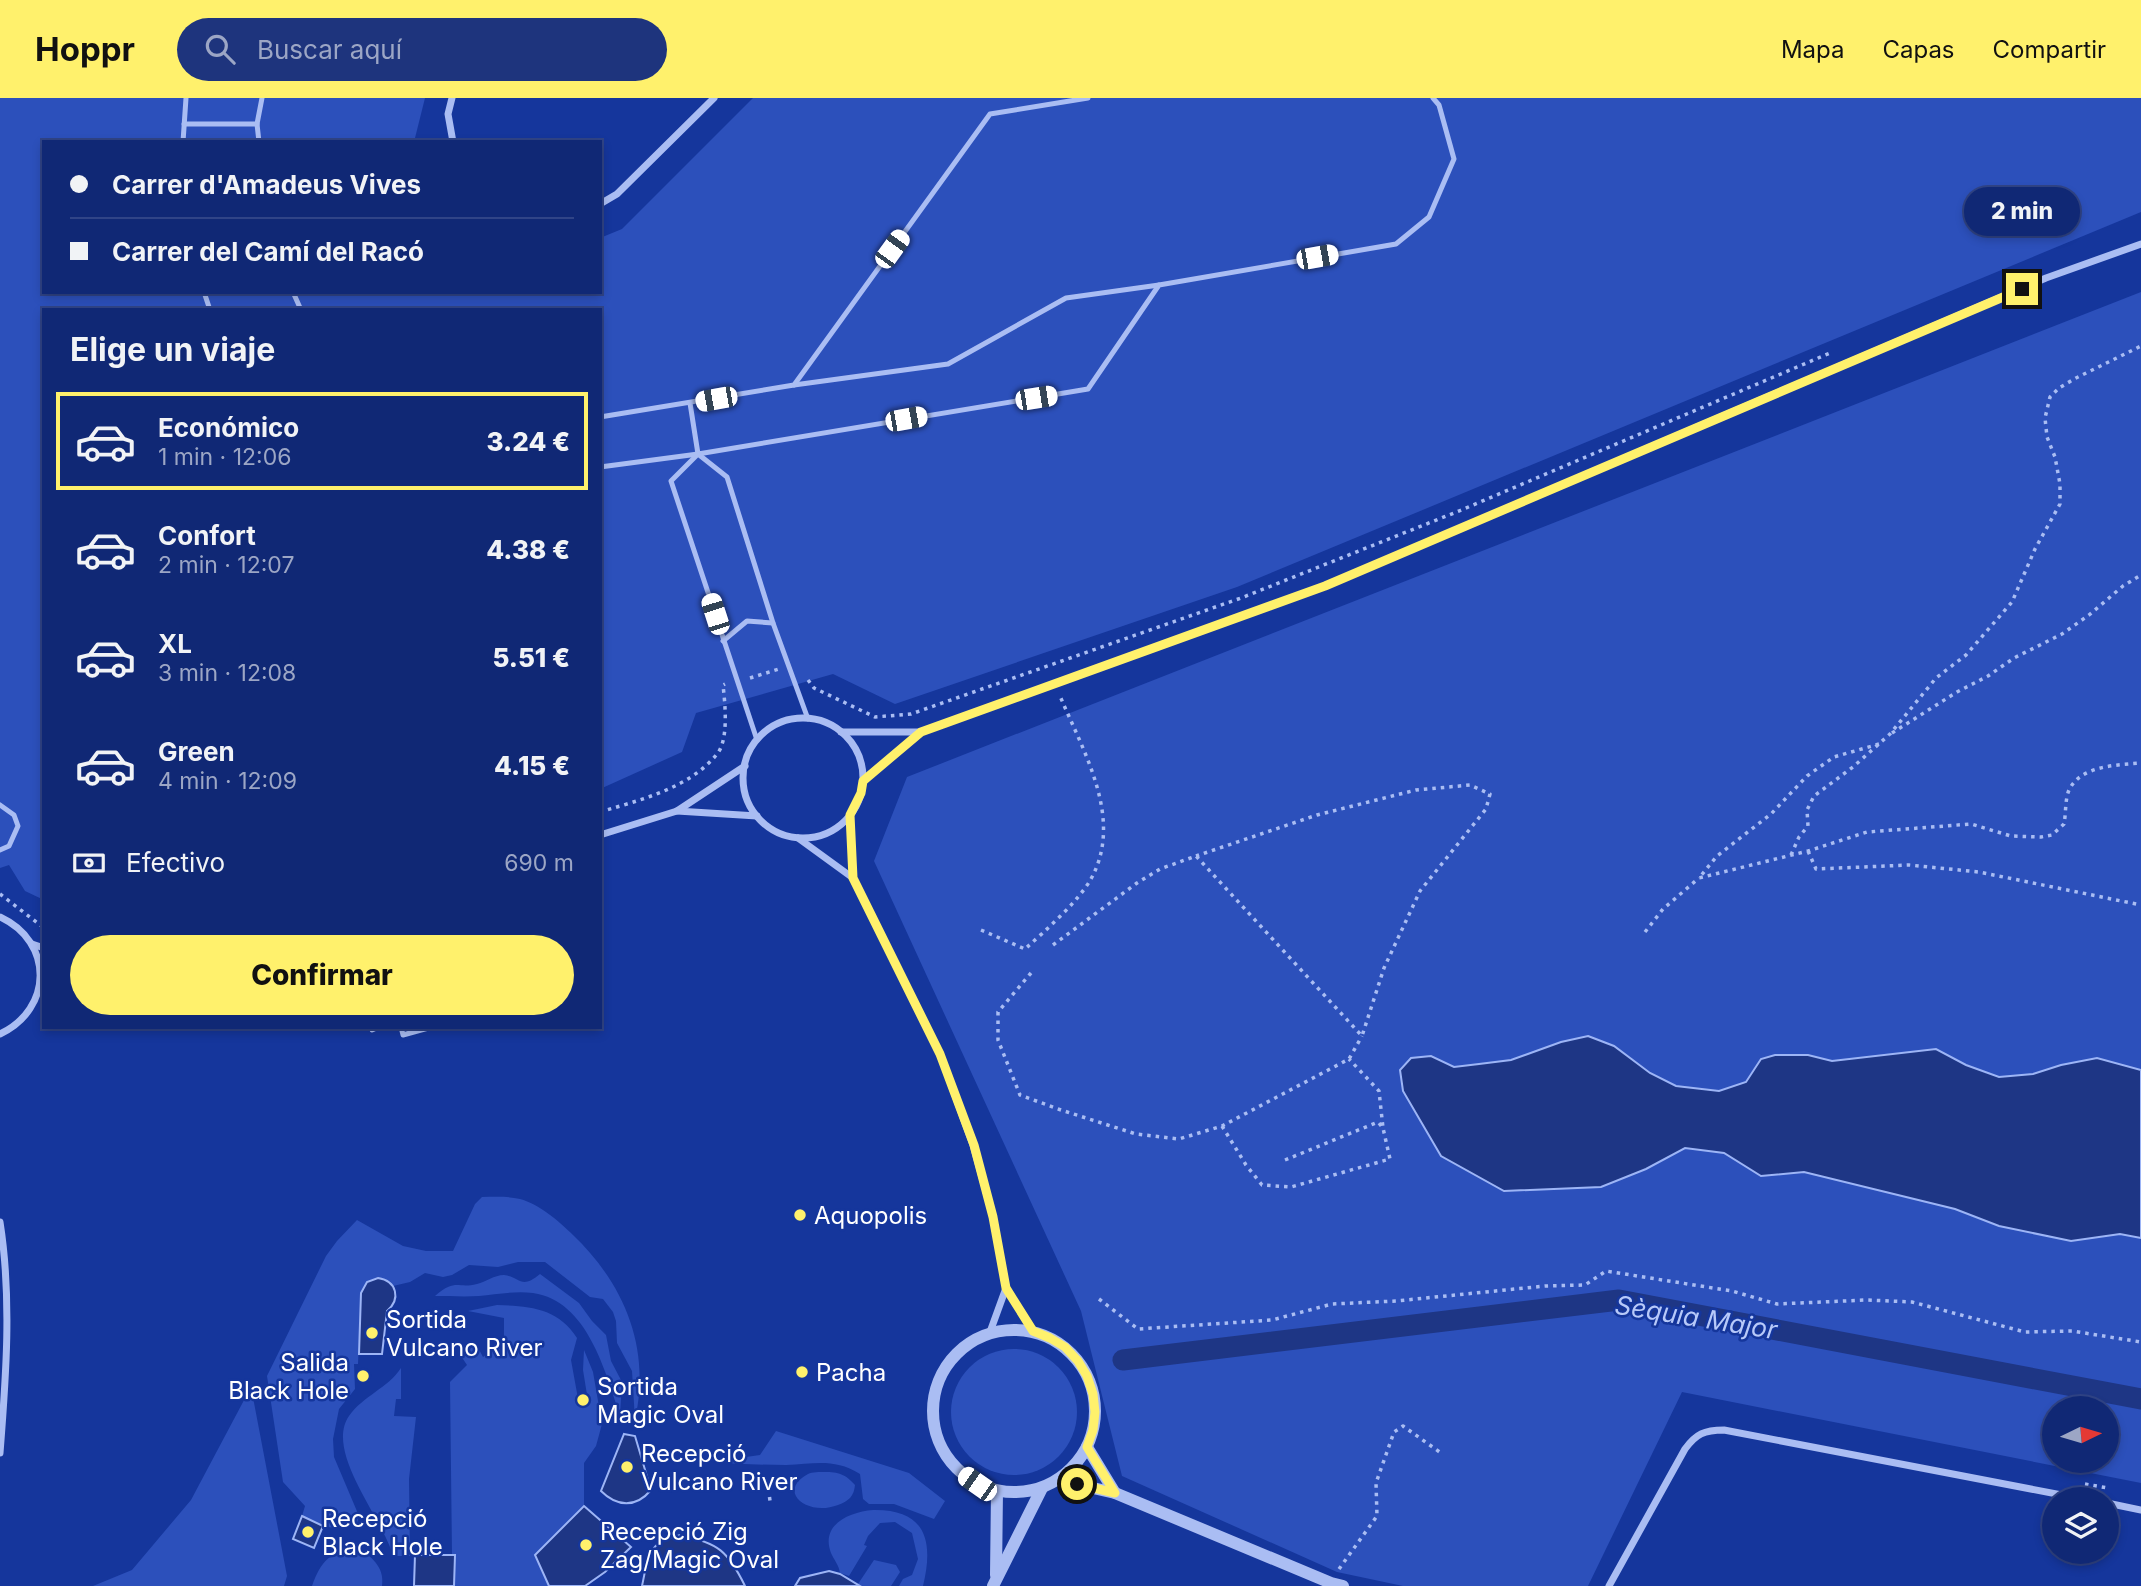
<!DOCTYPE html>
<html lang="es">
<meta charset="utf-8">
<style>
:root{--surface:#102875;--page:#1e347d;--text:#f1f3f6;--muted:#9ca6c5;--line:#304487;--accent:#fff16c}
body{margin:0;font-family:Inter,sans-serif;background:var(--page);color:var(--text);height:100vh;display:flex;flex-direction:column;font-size:26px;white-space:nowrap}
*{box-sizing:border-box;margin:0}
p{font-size:23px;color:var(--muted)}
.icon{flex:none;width:38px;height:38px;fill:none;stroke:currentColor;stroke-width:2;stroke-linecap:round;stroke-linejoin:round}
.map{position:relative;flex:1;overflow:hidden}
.panel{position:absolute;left:42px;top:210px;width:560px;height:721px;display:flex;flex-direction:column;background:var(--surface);border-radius:0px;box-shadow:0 4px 10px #0003,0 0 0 2px var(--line)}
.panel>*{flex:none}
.banner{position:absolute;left:42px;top:42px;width:560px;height:154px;border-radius:0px;box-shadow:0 4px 10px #0003,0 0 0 2px var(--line);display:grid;align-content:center;height:154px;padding:0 28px;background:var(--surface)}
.needle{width:46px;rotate:85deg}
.tools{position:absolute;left:2042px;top:1298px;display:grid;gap:14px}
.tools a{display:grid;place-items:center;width:77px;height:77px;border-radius:50%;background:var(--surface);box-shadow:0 4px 10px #0003,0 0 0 2px var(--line);font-size:35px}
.end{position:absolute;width:32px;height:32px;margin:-16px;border:9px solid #fff16c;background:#111;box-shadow:0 0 0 4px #111}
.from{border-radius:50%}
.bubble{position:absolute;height:49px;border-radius:24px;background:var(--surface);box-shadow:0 4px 10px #0003,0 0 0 2px var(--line);font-size:23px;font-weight:800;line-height:49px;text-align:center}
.car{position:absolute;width:21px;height:42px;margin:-21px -10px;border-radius:9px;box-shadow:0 0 5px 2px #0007;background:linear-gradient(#fff 24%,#345 0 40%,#fff 0 76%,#345 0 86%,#fff 0)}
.banner b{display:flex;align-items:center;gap:24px;height:66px;font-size:26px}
.banner b+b{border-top:2px solid var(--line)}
.banner i{width:18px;height:18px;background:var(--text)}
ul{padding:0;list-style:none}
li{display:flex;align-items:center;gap:21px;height:98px;margin:0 14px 10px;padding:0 14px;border:4px solid transparent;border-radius:0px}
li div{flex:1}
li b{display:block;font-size:26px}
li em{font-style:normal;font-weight:800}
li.on{border-color:var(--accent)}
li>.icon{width:63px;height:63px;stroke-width:1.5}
h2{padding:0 28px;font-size:32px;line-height:84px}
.pay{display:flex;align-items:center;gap:18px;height:77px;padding:0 28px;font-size:26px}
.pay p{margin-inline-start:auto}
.primary-button{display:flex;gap:14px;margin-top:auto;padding:14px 28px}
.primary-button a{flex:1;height:80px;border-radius:42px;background:var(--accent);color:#111;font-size:28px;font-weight:800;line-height:80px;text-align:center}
header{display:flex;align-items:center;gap:42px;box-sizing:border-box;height:98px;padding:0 35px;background:var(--accent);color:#111}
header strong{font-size:33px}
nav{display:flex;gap:38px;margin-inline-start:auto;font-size:24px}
.search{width:490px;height:63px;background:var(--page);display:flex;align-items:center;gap:18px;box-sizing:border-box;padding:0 24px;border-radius:38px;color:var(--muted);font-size:26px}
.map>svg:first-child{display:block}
.green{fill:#2c50bb;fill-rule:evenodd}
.water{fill:#1e3685;stroke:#9db5f6;stroke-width:2}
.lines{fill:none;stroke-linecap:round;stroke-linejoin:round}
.canal{stroke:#1e3685;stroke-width:21}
.path{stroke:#aabdf3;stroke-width:3.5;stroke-dasharray:3.5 5;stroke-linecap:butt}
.service{stroke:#aabdf3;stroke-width:5}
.minor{stroke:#aabdf3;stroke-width:7}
.tertiary{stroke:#aabdf3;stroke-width:12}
.route{stroke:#fff16c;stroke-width:9}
.poi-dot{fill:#fff16c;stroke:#15369c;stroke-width:2.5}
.labels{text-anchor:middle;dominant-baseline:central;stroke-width:5;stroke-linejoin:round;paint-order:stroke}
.poi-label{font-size:24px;fill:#fff;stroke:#15369c;text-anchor:start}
.water-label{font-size:26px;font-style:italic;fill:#b7c9f9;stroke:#15369c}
</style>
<header>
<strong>Hoppr</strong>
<div class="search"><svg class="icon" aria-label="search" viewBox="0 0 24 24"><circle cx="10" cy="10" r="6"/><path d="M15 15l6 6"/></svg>Buscar aquí</div>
<nav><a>Mapa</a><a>Capas</a><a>Compartir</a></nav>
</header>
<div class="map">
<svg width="2141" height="1488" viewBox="0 0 2141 1488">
<rect width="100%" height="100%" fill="#15369c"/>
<!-- green -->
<g class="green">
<polygon points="0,0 425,0 414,44 44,44 44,194 600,194 600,140 622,131 753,0 2141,0 2141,114 1237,489 895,606 833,576 696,615 682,654 600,691 600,212 44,212 44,802 25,793 9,767 0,770"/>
<path d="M2141,194V1385L1682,1294L1588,1488H1403L1337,1474L1122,1378L1081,1213L874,763L907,679ZM2054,1311H2107V1363H2054Z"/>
<path d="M482,1099C494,1099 508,1098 520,1101C539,1106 559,1123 573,1137C625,1187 651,1250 635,1322L632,1273L617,1245L616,1223L613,1214L603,1201L590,1199L545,1164H518L498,1169L469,1167L452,1177L443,1179L425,1175L410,1184L393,1188C383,1177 366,1181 361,1195L358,1266H354L355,1291L339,1311L333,1341L334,1359L359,1418L357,1425C337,1436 321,1427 302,1418L305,1408L283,1384L267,1278L326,1158L337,1143L357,1122L403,1148L426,1153H453L475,1106Z"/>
<path d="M540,1176L579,1205L592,1223L606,1237L611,1263L622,1284L620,1317C605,1274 588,1203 533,1195C515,1193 496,1196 479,1198C464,1199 449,1198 435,1198C456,1180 457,1191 477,1186C486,1184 494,1177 504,1177C520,1179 521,1192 540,1176Z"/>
<path d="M497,1207C530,1208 558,1210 577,1240L571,1262L579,1306L588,1303L583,1272L584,1252L593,1274L602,1326L596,1348L584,1365V1408L535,1457L549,1488H454L455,1458L452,1457L450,1284L467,1267L461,1258L476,1246L483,1259L504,1244V1220L468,1213Z"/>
<circle cx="1014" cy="1314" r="63"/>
<path d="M401,1270V1301H396L394,1318L416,1319L409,1381L410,1458H393C384,1422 324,1354 349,1318C363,1298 388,1290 401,1270Z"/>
<polygon points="251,1289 287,1478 284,1488 93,1488 132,1472 191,1402"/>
<path d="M776,1333L909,1375L945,1403L934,1421L894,1406H869L863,1401L860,1376C834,1360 815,1366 786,1367C766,1367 745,1366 725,1365L732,1361L760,1357Z"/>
<path d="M824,1374C839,1374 845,1376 855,1387C854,1398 849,1403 838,1407C807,1419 776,1393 808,1376C812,1374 820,1374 824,1374Z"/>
<path d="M873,1412C926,1411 934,1443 923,1488H899L903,1481L912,1477L918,1461L912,1435L895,1424L880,1425L868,1438L864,1447L867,1448L849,1478L840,1475C839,1467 834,1462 831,1455C820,1426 850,1414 873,1412Z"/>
<path d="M356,1448C370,1458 385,1468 382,1488H312C321,1463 330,1454 356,1448Z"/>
<polygon points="874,1462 896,1467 900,1474 891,1488 860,1488 858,1486"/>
</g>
<!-- water -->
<g class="water">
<polygon points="1588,938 1614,948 1650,975 1676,988 1719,993 1746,984 1761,961 1775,957 1808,957 1832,963 1936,951 1966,967 1999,979 2033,976 2061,967 2097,960 2141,972 2141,1140 2120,1136 2071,1143 1999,1128 1955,1111 1804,1074 1761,1078 1724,1055 1685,1050 1646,1071 1601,1089 1504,1093 1441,1058 1403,993 1400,972 1411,960 1431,958 1454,969 1479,966 1511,962 1561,944"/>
<path d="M378,1180C397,1183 401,1201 387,1213L382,1256H359L361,1195L367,1184Z"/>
<path d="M624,1336L635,1338L651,1392C636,1410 617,1409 601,1393Z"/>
<polygon points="584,1408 631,1449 605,1474 585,1488 549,1488 535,1457"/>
<polygon points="302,1418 323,1428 314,1450 293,1441"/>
<path d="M681,1437C718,1445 728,1453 745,1488H642C648,1460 648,1442 681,1437Z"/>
<polygon points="415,1457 455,1457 454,1488 414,1488"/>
<polygon points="829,1473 840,1476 860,1488 795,1488 800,1480"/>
</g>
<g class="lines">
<!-- canal -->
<polyline class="canal" points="1123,1262 1619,1202 2141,1301"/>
<!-- path -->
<g class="path">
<polyline points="750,580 779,571"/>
<polyline points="808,582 814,590 875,619 911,616 1241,500 1459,413 1830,255"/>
<polyline points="1892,635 1957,594 1988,578 2014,560 2062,536 2089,517 2123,488 2141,477"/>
<path d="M1879,646L1834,659L1807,678L1771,716L1717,758L1699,780L1808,753L1867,734L1971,726L2011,738L2041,739L2052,737L2064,726C2066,716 2065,701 2069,692C2081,667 2118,667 2141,665"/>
<path d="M600,714C640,702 690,690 717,656C729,642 725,605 723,587L725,586"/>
<polyline points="1808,753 1816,771 1909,767 1979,774 2141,807"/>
<polyline points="1791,757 1799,739 1808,728 1807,712 1814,698 1853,669 1890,636 1936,580 1966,557 2012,504 2035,451 2060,406 2060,386 2055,359 2047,339 2045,320 2050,299 2059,290 2076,280 2141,248"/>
<polyline points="0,796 44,830"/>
<path d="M981,832L1025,851C1046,832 1077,805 1091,781C1124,721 1084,655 1060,598"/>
<polyline points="1645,834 1663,811 1699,780"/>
<polyline points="1053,847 1137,785 1160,771 1196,758 1362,938 1384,870 1420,793 1486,711 1490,696 1470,687 1416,692 1317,717 1196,758"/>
<polyline points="1031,875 998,914 998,942 1020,997 1061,1012 1136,1036 1179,1041 1222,1028 1349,961 1362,938"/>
<polyline points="1222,1028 1246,1067 1262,1087 1291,1089 1390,1061 1383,1030"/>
<polyline points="1285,1062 1378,1024 1383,1030 1379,993 1349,961"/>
<polyline points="1099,1201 1138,1231 1272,1222 1332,1206 1396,1203 1545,1188 1585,1187 1606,1173 1732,1193 1777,1206 1866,1202 1912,1204 2025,1234 2072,1233 2141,1244"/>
<polyline points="2085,1386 2108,1390"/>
<polyline points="768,1401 775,1400"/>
<polyline points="1339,1471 1377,1418 1376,1385 1394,1334 1403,1328 1441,1355"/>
</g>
<!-- service -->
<g class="service">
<polyline points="184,26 257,26"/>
<polyline points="183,44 186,0"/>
<polyline points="259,44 257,26 262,0"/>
<polyline points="204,194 210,212"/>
<polyline points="293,194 301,212"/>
<polyline points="794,287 948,266 1066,200 1159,187"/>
<polyline points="690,305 698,356"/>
<polyline points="600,319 794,287 990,16 1088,0"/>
<polyline points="600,369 698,356 1088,291 1159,187 1396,146 1429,119 1454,61 1439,7 1433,0"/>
<polyline points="723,543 747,523 773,525"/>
<polyline points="757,642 671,383 698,356 727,379 773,525 808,621"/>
<polyline points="0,707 14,717 18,728 9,748 0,752"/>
<polyline points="371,929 372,932 379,929"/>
<polyline points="401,929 403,937 432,929"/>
</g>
<!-- minor -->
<g class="minor">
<polyline points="452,0 448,16 453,44"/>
<polyline points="600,106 617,96 714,0"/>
<circle cx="803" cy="680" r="60"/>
<polyline points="841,634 921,634 863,683"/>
<polyline points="921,634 1325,488 2046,180 2141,146"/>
<polyline points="677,713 757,718"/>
<polyline points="850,717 853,780 940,956 973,1047 993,1119 1006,1190 1033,1233"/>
<polyline points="600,737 677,713 745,668"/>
<polyline points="798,740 853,780"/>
<path d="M0,819C54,844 53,911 0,936"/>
<polyline points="32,846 44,850"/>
<path d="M0,1124C12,1200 6,1279 0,1355"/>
<polyline points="990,1234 1006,1190"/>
<polyline points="2107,1405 2141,1412"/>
<path d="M1609,1488L1685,1351C1696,1336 1704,1332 1724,1332L2088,1402"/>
</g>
<!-- tertiary -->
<g class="tertiary">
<circle cx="1014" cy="1313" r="81"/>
<polyline points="1087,1349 1115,1395"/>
<polyline points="1058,1382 1115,1395 1331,1485 1343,1488"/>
<polyline points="996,1477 997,1393"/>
<polyline points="993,1488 1042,1390"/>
</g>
</g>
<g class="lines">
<!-- route -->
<polyline class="route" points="1077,1386 1115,1395 1087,1349 1093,1332 1095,1314 1093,1296 1087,1278 1078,1263 1065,1249 1050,1240 1033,1233 1006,1190 993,1119 974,1047 940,956 853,780 850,717 861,695 863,683 921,634 1325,488 2022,191"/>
</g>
<!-- markers -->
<g class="poi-dot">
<circle cx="800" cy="1117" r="7"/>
<circle cx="372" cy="1235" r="7"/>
<circle cx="802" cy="1274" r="7"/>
<circle cx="363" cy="1278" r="7"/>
<circle cx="583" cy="1302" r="7"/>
<circle cx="627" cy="1369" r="7"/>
<circle cx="308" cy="1434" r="7"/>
<circle cx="586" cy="1447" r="7"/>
</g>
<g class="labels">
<!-- poi labels -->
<g class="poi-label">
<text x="814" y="1117">Aquopolis</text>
<text x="386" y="1221">Sortida<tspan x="386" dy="28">Vulcano River</tspan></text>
<text x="349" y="1264" text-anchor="end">Salida<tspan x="349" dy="28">Black Hole</tspan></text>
<text x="816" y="1274">Pacha</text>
<text x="597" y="1288">Sortida<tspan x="597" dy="28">Magic Oval</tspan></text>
<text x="641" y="1355">Recepció<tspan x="641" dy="28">Vulcano River</tspan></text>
<text x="322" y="1420">Recepció<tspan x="322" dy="28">Black Hole</tspan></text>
<text x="600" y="1433">Recepció Zig<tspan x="600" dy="28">Zag/Magic Oval</tspan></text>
</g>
<!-- water labels -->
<g class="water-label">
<text transform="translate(1696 1219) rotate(9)">Sèquia Major</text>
</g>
</g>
</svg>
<div class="tools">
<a><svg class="needle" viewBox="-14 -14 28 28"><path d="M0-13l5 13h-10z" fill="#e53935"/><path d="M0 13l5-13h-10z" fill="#9ca6c5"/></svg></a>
<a><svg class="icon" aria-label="layers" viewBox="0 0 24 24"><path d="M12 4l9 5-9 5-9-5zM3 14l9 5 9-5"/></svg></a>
</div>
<i class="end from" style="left:1077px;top:1386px"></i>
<i class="end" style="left:2022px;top:191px"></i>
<div class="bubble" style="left:1964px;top:89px;width:116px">2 min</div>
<i class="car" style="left:892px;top:151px;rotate:36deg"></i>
<i class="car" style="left:1317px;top:159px;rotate:80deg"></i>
<i class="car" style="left:1036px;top:300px;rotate:81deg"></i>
<i class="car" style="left:716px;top:301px;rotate:260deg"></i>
<i class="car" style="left:906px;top:321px;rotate:80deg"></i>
<i class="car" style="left:715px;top:516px;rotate:342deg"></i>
<i class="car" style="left:977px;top:1386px;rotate:305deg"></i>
<div class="banner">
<b><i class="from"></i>Carrer d'Amadeus Vives</b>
<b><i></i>Carrer del Camí del Racó</b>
</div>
<section class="panel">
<h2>Elige un viaje</h2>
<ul>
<li class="on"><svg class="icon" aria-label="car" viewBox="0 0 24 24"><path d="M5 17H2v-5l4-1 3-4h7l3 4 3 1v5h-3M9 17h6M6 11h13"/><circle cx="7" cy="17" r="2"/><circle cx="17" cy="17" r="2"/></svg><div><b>Económico</b><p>1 min · 12:06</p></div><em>3.24 €</em></li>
<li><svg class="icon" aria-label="car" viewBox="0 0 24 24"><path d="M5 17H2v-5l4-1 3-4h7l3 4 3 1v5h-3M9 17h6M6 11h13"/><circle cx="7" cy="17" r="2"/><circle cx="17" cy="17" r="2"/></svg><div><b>Confort</b><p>2 min · 12:07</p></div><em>4.38 €</em></li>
<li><svg class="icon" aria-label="car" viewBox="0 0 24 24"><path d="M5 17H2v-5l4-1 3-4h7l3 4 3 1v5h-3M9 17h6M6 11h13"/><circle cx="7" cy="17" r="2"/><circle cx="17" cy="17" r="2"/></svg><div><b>XL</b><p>3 min · 12:08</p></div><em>5.51 €</em></li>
<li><svg class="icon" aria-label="car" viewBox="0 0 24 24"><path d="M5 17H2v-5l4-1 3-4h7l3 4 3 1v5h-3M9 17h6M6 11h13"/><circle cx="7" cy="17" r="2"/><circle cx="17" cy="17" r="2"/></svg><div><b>Green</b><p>4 min · 12:09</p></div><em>4.15 €</em></li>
</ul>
<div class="pay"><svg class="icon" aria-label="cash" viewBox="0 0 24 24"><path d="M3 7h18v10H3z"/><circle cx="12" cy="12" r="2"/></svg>Efectivo<p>690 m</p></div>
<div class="primary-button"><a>Confirmar</a></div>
</section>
</div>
